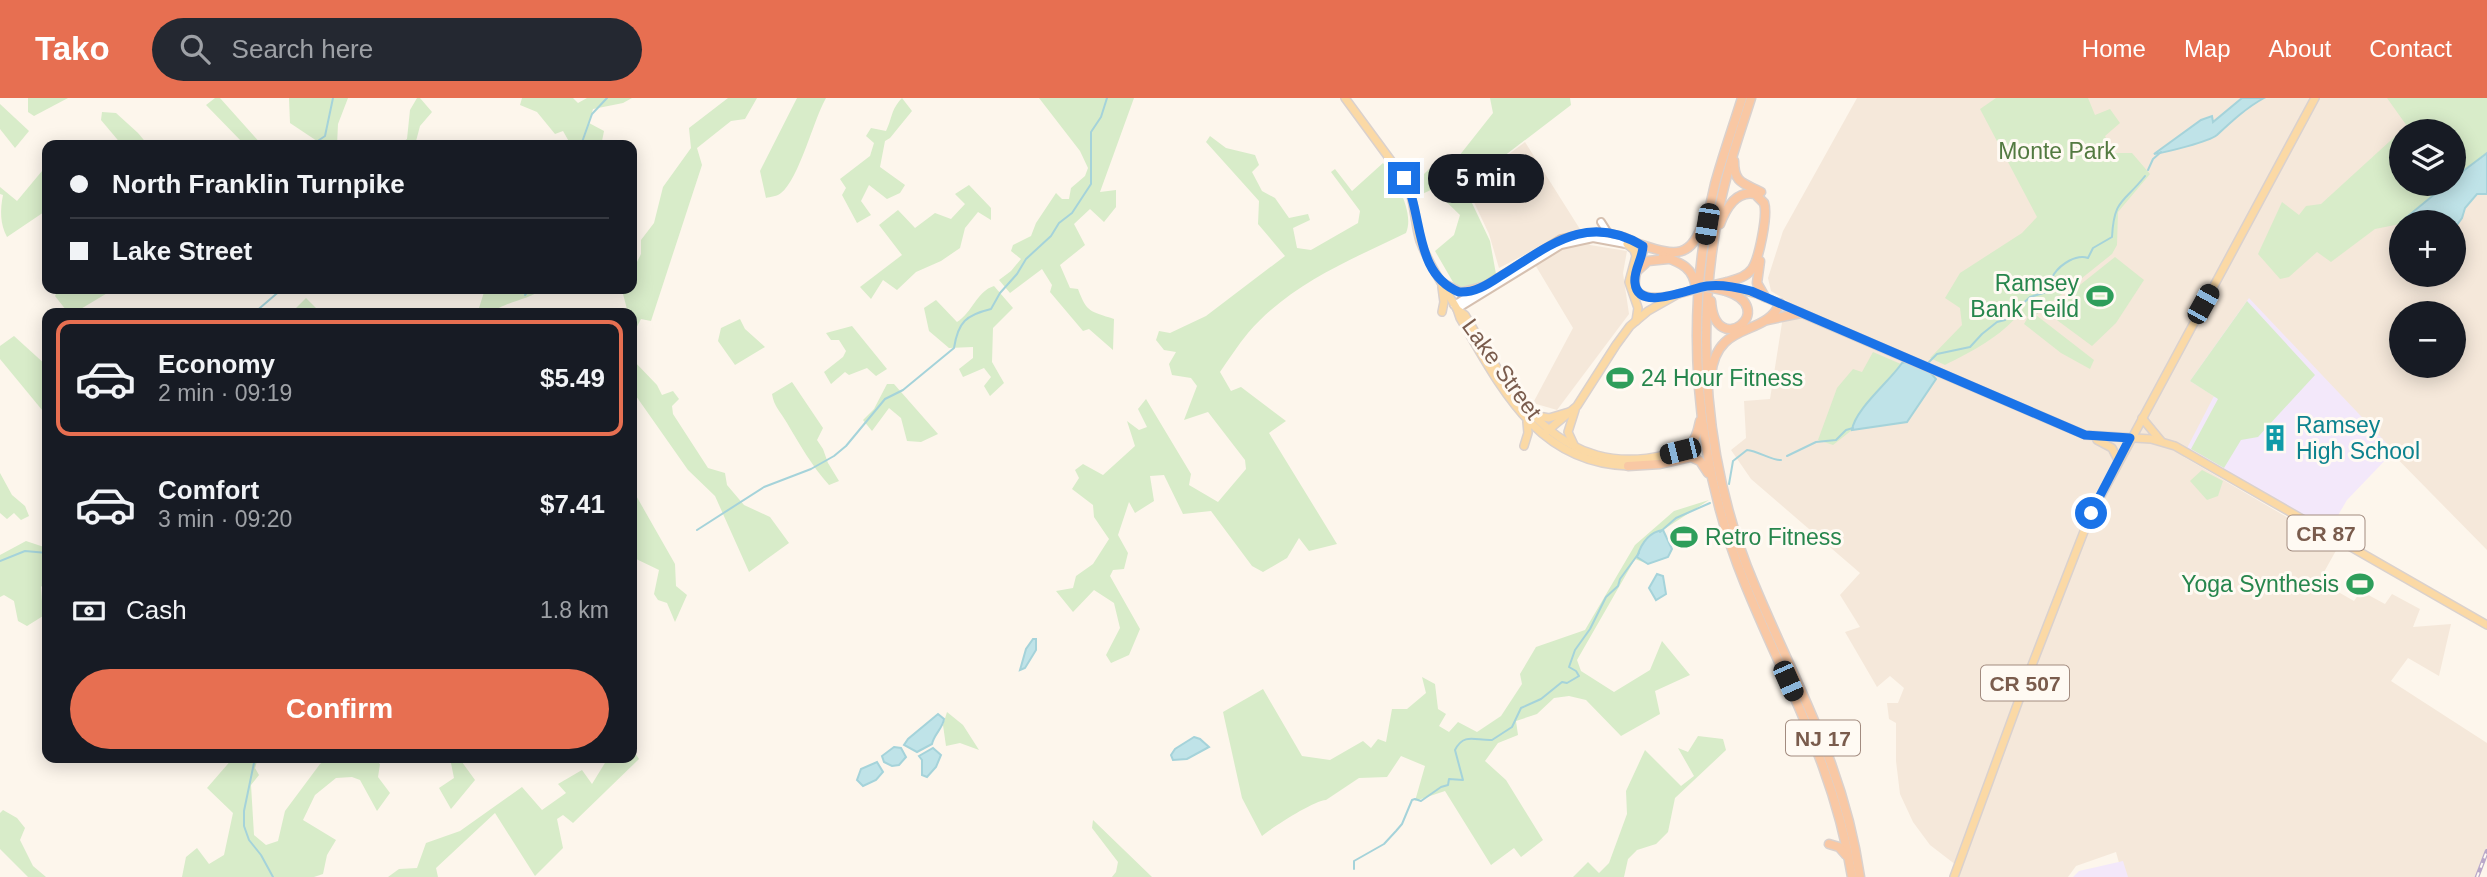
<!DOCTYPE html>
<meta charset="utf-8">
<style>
:root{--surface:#171b24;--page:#242831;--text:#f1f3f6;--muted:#9ea1a6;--line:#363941;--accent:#e76f51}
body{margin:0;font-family:Helvetica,sans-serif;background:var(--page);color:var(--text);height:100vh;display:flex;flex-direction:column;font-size:26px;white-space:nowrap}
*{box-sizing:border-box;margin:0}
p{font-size:23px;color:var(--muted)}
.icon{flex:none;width:38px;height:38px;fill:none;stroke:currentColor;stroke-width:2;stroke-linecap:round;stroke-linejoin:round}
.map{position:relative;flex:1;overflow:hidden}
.panel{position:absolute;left:42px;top:210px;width:595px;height:455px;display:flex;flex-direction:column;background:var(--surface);border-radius:14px;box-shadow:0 4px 18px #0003}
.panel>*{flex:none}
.top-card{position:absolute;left:42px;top:42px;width:595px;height:154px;border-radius:14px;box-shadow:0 4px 18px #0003;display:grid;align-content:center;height:154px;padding:0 28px;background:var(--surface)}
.fabs{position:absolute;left:2389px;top:21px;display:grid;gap:14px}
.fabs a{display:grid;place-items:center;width:77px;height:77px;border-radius:50%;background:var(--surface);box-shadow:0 4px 18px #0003;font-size:35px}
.end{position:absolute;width:32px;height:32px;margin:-16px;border:9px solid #1a73e8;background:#fff;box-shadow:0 0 0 4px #fff}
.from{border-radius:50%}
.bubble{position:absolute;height:49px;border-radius:24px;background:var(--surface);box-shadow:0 4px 18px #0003;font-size:23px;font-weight:700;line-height:49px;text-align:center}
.car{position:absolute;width:21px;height:42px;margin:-21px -10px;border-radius:9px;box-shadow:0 0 5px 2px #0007;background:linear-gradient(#222 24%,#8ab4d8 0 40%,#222 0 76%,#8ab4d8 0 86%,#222 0)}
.top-card b{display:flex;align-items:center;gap:24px;height:66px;font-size:26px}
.top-card b+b{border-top:2px solid var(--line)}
.top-card i{width:18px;height:18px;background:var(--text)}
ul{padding:12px 0 0;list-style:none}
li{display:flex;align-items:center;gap:21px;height:116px;margin:0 14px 10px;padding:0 14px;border:4px solid transparent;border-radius:14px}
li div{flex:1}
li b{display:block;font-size:26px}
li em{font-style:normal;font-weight:700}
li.selected{border-color:var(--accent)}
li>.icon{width:63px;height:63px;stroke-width:1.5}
.pay{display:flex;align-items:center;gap:18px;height:77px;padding:0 28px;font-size:26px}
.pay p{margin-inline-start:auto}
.action{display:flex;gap:14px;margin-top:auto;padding:14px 28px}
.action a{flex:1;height:80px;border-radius:42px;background:var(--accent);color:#fff;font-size:28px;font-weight:700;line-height:80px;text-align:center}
header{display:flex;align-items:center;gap:42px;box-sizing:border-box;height:98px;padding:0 35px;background:var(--accent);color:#fff}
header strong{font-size:33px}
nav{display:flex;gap:38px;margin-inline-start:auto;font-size:24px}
.search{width:490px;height:63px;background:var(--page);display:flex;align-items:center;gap:18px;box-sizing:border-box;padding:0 24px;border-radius:38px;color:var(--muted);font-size:26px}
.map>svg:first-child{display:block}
.residential{fill:#f5e8da;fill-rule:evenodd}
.education{fill:#f3e8fa}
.green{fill:#d8ecc9}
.water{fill:#bfe3e8;stroke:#a5d3da;stroke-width:2}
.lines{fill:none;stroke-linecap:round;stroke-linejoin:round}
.stream{stroke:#a5d3da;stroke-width:2}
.secondary-casing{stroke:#d6c0b0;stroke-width:10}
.primary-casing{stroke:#dad1cd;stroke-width:10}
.trunk-casing{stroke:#dad1cd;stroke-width:11}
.secondary{stroke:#fff;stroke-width:6}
.primary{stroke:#fbd9a5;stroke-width:7}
.trunk{stroke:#f9c8a4;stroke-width:8}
.rail-casing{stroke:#b9a8c9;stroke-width:4.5}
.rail{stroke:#fffaf3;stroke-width:2;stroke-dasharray:5;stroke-linecap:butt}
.primary-bridge-casing{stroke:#dad1cd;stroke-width:10;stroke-linecap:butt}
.trunk-bridge-casing{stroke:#dad1cd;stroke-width:11;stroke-linecap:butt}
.primary-bridge{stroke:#fbd9a5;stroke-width:7}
.trunk-bridge{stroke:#f9c8a4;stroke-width:8}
.route{stroke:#1a73e8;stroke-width:9}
.labels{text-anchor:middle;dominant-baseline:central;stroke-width:6;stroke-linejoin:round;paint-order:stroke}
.shield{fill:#fffaf3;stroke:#a28b7f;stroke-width:2}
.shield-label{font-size:21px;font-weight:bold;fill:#7a5c4d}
.park-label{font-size:23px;fill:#537a41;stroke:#fffaf3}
.leisure-label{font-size:23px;fill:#27864d;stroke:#fffaf3;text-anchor:end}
.street-label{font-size:23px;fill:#7a5c4d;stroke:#fffaf3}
.culture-label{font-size:23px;fill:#0d838f;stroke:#fffaf3;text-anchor:start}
</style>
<header>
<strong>Tako</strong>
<div class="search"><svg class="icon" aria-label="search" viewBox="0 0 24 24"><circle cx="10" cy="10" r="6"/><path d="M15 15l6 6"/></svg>Search here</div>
<nav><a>Home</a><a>Map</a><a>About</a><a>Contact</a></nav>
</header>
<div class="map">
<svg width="2487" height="779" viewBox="0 0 2487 779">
<rect width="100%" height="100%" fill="#fdf6ec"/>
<!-- residential -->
<g class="residential">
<path d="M1857,0H2487V452L2315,277L2191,283L2218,301L2184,359L2338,449L2319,483L2354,503L2361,493L2385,506L2392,496L2420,511L2413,529L2451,526L2439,578L2408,560L2391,583L2487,645V749L2475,779H2123L2116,754L2076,768L2068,779H1950L1956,767L1930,747L1913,724L1900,696L1896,663V625L1889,621L1887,605H1898L1904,590L1890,578L1877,589L1845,534L1860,529L1840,497L1860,475L1751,381L1731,352L1746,340L1744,303L1770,301L1784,212L1789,204L1771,193L1768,180L1783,133ZM2401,33H2454V86H2401ZM2401,124H2454V177H2401ZM2401,215H2454V268H2401Z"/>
<polygon points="1525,44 1590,147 1627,153 1623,175 1629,216 1557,312 1533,305 1573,230 1528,155 1499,170 1489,136 1473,102 1480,78"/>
</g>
<!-- education -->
<g class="education">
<polygon points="2249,200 2394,353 2347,402 2327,436 2185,354 2214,298 2190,283"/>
<polygon points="2123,763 2128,779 2073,779 2079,773"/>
</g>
<!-- green -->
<g class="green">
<polygon points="28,0 68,0 34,18 28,14"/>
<polygon points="215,0 220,0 262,47 242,47 243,45 206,7"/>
<polygon points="289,0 348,0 338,26 337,47 323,47 290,25"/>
<polygon points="417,0 420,0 432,14 420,28 415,47 399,47 407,41 410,12"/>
<polygon points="522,0 573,0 578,5 587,0 632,0 623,5 593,11 589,25 604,33 602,43 605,47 571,47 563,33 555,36 537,14 520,7"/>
<polygon points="728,0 757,0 745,21 731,23 697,50 702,67 651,223 641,221 632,238 632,215 628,215 622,192 632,191 632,174 641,156 641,142 654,125 663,89 691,50 689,30"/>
<path d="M797,0H826C813,23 799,81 781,95C778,98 770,99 766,100L760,73Z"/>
<path d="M902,0L912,13L890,40L885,43L880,69L905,87L900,95L887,101L869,87L861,103L871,117L857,125L842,97L846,90L840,81L870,58L874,45L866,38L871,30L886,33C893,19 890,13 902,0Z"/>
<path d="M1039,0H1134L1100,94L1116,92V109L1104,124L1090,111L1074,126L1085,147L1060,167L1070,190L1078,191C1087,215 1090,213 1114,221L1113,252L1089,231L1083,233L1050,194L1052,187L1042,171L1010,195L999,182L1011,173L1021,161L1011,153L1013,147L1031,138L1036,125L1056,95L1062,101H1069L1071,90L1085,78L1088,70L1080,53Z"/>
<polygon points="1490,0 1570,0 1571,7 1478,78 1471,103 1490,143 1496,176 1470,191 1457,191 1435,153 1454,137 1460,117 1433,91 1420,97 1415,85 1429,71 1459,58 1493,15"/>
<path d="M1996,0H2088L2095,17L2110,11L2120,25L2105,38L2114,55H2132L2150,76L2118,114L2117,147L2112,156L2036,217L2094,262L2090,271L2061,255L2024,226L2028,219L2020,215C2000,239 1973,253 1945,267L1930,260L1962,227L1960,210L1945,200L1960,175L2022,135L2037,119L1980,11Z"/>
<polygon points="2387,0 2487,0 2487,57 2454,83 2454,33 2401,33 2407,28"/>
<polygon points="0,6 29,33 15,50 0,31"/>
<polygon points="102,14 116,15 138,35 148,47 122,47 101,22"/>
<polygon points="2401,33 2401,86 2450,86 2400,126 2375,131 2331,164 2317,154 2289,179 2280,181 2258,156 2282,104 2299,117 2306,108 2321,106"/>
<path d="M1210,38L1226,50L1255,57L1259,67L1252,74L1262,93L1275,100L1289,120L1308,116L1310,122L1293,130L1297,150L1311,152L1358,125L1360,113L1331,74L1335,71L1352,93L1383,65C1395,81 1415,114 1406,135C1350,162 1290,186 1248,235C1238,247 1229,261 1220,274L1231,293L1241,289L1286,323L1269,335L1337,446L1309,453L1299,440L1287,460L1263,474L1252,468L1211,413L1183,416L1164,377L1150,378L1154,403L1135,415L1129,404L1118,437L1128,455L1124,471L1113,472L1110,478L1140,531L1129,557L1111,565L1106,557L1120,530L1114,505L1094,492L1073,514L1056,493L1073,490L1076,478L1093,466L1109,441L1094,419L1093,407L1072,391L1079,380L1075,372L1083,366L1103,377L1135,348L1127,323L1139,332L1147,329L1138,311L1146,301L1191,376L1189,387L1218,404L1246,371L1245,362L1208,314L1184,322L1197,288L1191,280L1172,277L1169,266L1176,254L1164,252L1156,242L1159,233L1170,235L1206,218L1285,158L1258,126L1259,103L1206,44Z"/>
<path d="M47,67V112L7,139C0,126 0,112 3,97L0,96V89L17,103Z"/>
<polygon points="969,87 991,110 991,122 978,114 965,130 960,150 941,163 916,174 897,192 883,182 871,201 860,189 902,157 879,127 898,112 915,130 935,115 951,121 965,106 955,96"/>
<polygon points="2115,159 2144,182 2116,225 2092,248 2046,214"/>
<path d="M994,188L1013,210L993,230L992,264L1004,285L990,298L984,288L991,279L984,270L963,279L959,271L973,260V249L949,250L929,233L924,210L936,202L957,224C972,215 977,193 994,188Z"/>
<polygon points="59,191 114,191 79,212 66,212 55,198"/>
<path d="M485,191H543C529,202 500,205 492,215H472L479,210Z"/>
<polygon points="306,200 319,213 316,215 281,215 296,210"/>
<polygon points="2247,203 2315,277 2258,339 2241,342 2224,370 2191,351 2218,301 2190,283"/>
<polygon points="740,221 745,231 765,249 735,267 718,243 721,230"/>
<polygon points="852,228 887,271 876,278 867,270 849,277 845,274 831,286 824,274 843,259 846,253 839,242 831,242 826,235"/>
<polygon points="14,238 47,268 47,318 0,261 0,248"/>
<polygon points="1873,254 1931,279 1907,324 1852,332 1833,347 1818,342 1837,290 1853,271 1862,274"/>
<polygon points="632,261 657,287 662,297 673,293 679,301 672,308 673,316 708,370 725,375 727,387 744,407 770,419 789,445 749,474 715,398 688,372 636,298 632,278"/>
<path d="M792,284L823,330L817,342L823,351L828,365L839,383L829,387C812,368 800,347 787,325C781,314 774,309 772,296Z"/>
<polygon points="887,286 894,286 938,336 921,344 907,343 901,320 889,310 872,333 863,322 874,311"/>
<polygon points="2202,372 2223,383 2218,398 2207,402 2190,383"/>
<polygon points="0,375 12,397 25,408 29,418 21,422 14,415 7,421 0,415"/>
<polygon points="634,394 675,466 676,488 687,497 675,524 667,505 658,502 654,496 659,472 632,459 632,395"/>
<path d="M1709,402L1663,432L1672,451L1668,459L1648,466L1635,461L1577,562L1581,573L1614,594L1650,572L1662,543L1690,577L1655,593L1660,616L1621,638L1586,602L1569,598L1554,600L1537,616L1516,623L1518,637L1498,645L1485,663L1506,682L1543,742L1521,759L1514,750L1491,767L1445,693L1415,703L1425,668L1401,658L1387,679L1359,680L1326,702C1313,703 1273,729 1262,738L1242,700L1223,614L1263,591L1302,658L1330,662L1363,643L1371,650L1378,641L1386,644L1392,611H1407L1426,595L1422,579L1435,586L1438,611L1446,616L1439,628L1449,634L1458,624L1477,634L1501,618L1522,586L1520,576L1536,549L1585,532L1635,447L1674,413Z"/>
<polygon points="26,443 47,450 47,482 41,489 43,518 27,528 18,523 14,503 4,497 0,499 0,457"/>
<polygon points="947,614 963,627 979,652 960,645 946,648 943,627"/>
<polygon points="1698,638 1723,641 1726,652 1675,700 1668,734 1656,746 1637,752 1628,761 1624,779 1573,779 1588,764 1599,775 1609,765 1627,716 1626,693 1645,652 1681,688 1694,678 1678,650 1688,654"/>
<polygon points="632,650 639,661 573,725 563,717 557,721 563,750 535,778 495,715 436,770 438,779 388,779 399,771 417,770 426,745 460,733 522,689 542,712 566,695 558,686 582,672 592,686 608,660 632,660"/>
<polygon points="233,660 258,660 255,670 259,677 251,687 254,737 266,747 278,743 285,713 320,666 329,660 372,660 380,666 378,679 390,695 377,713 360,682 352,679 336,680 315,697 303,722 336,742 327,757 323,776 314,779 182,779 186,759 197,750 209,766 224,757 233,715 207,690"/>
<polygon points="450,660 459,660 475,682 451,711 439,690 454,680"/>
<polygon points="3,712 17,720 25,730 20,742 33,768 46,779 28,779 0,751 0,715"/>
<polygon points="1093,722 1152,779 1112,779 1116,774 1118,764 1092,730"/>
</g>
<!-- water -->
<g class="water">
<path d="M2242,0H2264C2246,10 2232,23 2217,37C2208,44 2167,54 2154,56L2201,22L2212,18L2213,24Z"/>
<polygon points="2487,55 2487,96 2477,96 2465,110 2462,120 2454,131 2454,124 2402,123 2447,86 2454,86 2454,80"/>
<path d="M1906,264L1930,274L1936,281L1907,324L1852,332C1855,311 1890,283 1902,265Z"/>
<path d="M1663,432L1672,451L1668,459L1648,466L1637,459C1641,446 1649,434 1663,432Z"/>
<polygon points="1657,476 1663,478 1666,496 1656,502 1649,490"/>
<polygon points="1033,541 1036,541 1036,552 1025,570 1020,572 1026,551"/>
<path d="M938,616L944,621C943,630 934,636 932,646L917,654L904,647L908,641Z"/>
<polygon points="1194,639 1200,641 1209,649 1187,661 1173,662 1171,657 1175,651"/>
<polygon points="894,649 901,650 906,659 899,667 892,668 884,664 882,658"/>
<polygon points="933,650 941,657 936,669 927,679 922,677 922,662 919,658"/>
<polygon points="877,664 883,674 876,682 863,688 857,682 861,671"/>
</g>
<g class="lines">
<!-- stream -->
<g class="stream">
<polyline points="312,47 325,38 333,0"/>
<polyline points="581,47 592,16 607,0"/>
<polyline points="2148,72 2153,61 2161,54"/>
<polyline points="525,197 530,191"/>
<polyline points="254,215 282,191"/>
<path d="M1927,266L1937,256L1970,249L1982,236L1997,224L2005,222L2030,199L2050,193C2052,187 2051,181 2054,176C2061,166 2076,156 2088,160L2093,150L2112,139C2114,100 2124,105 2145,78"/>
<polyline points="1787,358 1816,344 1836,342 1846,332 1853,330"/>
<path d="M1729,386L1733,363L1747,352C1758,353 1773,363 1781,362"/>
<path d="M697,432L764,389L811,371L834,358L846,348L885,301L903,292L954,250C958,224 966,217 991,211L1000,195L1017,176L1026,161L1051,138L1059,125L1072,115L1091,86V34L1101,19L1107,0"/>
<polyline points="1660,434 1676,420 1710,405"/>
<polyline points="0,463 25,453 47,455"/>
<polyline points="255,660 244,713 244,728 249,742 261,757 273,779"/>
<path d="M1354,771V763L1384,746L1396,733L1402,726L1412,702L1415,701L1421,703L1441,689L1448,687L1449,681L1463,682L1455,652C1464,634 1476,643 1492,642L1512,629L1521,610L1541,601L1562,584L1567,585L1579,578L1576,573L1569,569L1575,552L1590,531L1606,499L1618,488L1620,481L1639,455"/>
</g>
<defs>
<g id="secondary">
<polyline points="1601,124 1608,135"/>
<polyline points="1454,207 1561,141 1582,136 1608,135 1624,139 1642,147"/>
<polyline points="1457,211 1561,147 1593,140 1631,147"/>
</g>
<g id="primary">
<path d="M1345,0L1406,83C1415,102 1414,123 1420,143C1429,167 1444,189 1457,211L1460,220C1501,289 1536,365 1628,368"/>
<polyline points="1627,146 1634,152 1636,158 1629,184 1638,210 1636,223"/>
<path d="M1642,147L1644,151C1633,184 1624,205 1671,198"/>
<polyline points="1443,185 1461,194 1484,188"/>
<polyline points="1726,188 1757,196 2085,337 2151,341 2175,348 2487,527"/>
<path d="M1458,212L1465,217C1511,295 1558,382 1665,357"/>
<polyline points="1442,214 1444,204 1442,189"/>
<polyline points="1533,317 1549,320 1569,314"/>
<polyline points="2142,320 2161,343"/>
<polyline points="1546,334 1577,308 1616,247 1630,228 1648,213 1678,196"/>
<polyline points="2097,342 2112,350 2118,362"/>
<polyline points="1574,347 1568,334 1575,312"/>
<polyline points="1524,348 1528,335 1527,324"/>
<polyline points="1954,779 2027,580 2090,418 2315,0"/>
</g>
<g id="trunk">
<path d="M1742,0C1733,29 1723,57 1715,86C1683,218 1694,361 1745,486C1786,587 1835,669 1852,779"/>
<path d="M1751,0C1740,35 1727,70 1720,107C1694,232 1704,368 1754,486C1796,587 1844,668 1860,779"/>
<path d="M1734,63C1734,86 1744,85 1761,94"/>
<path d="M1720,126C1726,110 1736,92 1755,96L1764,105C1768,117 1759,161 1752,171C1746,179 1737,181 1727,184"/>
<path d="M1642,147C1676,158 1691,161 1704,122"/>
<path d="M1663,158C1681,165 1693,169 1696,190"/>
<polyline points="1760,163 1757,185 1765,199"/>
<polyline points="1637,173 1648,163 1668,161"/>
<path d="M1711,203C1715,263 1781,211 1726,193"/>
<polyline points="1767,222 1801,215"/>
<path d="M1711,277C1717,221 1766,240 1780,205"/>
<path d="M1665,357C1690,351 1695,348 1700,323"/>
<polyline points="1628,368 1660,366 1691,359 1700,363 1708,375"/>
<polyline points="1829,746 1839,749 1846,757"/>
</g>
</defs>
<!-- secondary casing -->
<use href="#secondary" class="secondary-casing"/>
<!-- primary casing -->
<use href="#primary" class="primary-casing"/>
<!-- trunk casing -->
<use href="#trunk" class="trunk-casing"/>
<!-- secondary -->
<use href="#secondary" class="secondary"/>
<!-- primary -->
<use href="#primary" class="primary"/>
<!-- trunk -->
<use href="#trunk" class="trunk"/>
<defs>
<polyline id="rail" points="2477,779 2487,753"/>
</defs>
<!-- rail casing -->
<use href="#rail" class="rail-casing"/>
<!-- rail -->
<use href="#rail" class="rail"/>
<defs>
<polyline id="primary-bridge" points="1678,196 1708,188"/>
<g id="trunk-bridge">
<polyline points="1705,189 1727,184"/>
<polyline points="1708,189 1726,193"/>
</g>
</defs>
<!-- primary-bridge casing -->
<use href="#primary-bridge" class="primary-bridge-casing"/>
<!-- trunk-bridge casing -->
<use href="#trunk-bridge" class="trunk-bridge-casing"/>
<!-- primary-bridge -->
<use href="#primary-bridge" class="primary-bridge"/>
<!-- trunk-bridge -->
<use href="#trunk-bridge" class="trunk-bridge"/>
</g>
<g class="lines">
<!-- route -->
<path class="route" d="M1404,80C1424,116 1413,175 1459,194C1474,195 1487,187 1499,179C1547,150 1585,113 1643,148C1643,160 1633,173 1635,185C1638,215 1690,190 1707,188C1722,186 1736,189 1751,193L2085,337L2130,340L2091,415"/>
</g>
<!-- icons -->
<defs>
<symbol id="stadium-bare" viewBox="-9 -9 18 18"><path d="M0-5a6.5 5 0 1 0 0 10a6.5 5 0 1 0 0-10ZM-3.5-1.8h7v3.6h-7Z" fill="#2e9e5b" stroke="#fffaf3" stroke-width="2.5" paint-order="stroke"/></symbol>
<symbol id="building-bare" viewBox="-9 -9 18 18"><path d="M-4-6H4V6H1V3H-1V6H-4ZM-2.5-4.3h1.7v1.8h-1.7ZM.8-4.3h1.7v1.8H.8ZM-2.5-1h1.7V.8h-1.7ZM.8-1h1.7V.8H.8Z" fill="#0f9aa8" stroke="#fffaf3" stroke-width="2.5" paint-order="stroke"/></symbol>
</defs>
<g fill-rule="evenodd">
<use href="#stadium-bare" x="2081" y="179" width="38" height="38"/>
<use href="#stadium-bare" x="1601" y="261" width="38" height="38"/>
<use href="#building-bare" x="2256" y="321" width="38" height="38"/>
<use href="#stadium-bare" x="1665" y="420" width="38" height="38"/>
<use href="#stadium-bare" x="2341" y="467" width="38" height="38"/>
</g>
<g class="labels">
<!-- shield labels -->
<g class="shield">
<rect x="2287.5" y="417.5" width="77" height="35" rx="5"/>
<rect x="1981" y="567.5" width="88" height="35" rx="5"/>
<rect x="1786" y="622.5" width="74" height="35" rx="5"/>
</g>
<g class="shield-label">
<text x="2326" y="435">CR 87</text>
<text x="2025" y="585">CR 507</text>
<text x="1823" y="640">NJ 17</text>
</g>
<!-- park labels -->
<g class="park-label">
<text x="2057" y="53">Monte Park</text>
</g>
<!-- leisure labels -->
<g class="leisure-label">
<text x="2079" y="185">Ramsey<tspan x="2079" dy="26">Bank Feild</tspan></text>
<text x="1641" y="280" text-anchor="start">24 Hour Fitness</text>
<text x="1705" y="439" text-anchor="start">Retro Fitness</text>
<text x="2339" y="486">Yoga Synthesis</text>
</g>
<!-- street labels -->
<g class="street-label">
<text transform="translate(1502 271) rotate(54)">Lake Street</text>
</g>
<!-- culture labels -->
<g class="culture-label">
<text x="2296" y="327">Ramsey<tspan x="2296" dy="26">High School</tspan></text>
</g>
</g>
</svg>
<div class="fabs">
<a><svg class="icon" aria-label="layers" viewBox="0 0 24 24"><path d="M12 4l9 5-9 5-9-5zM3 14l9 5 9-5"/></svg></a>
<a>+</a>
<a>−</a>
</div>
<i class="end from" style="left:2091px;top:415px"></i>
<i class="end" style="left:1404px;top:80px"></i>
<div class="bubble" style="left:1428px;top:56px;width:116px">5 min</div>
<i class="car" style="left:1707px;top:126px;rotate:189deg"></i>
<i class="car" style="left:2203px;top:206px;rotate:29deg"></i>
<i class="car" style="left:1680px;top:353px;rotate:256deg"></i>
<i class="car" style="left:1788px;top:583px;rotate:156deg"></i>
<div class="top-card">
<b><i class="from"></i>North Franklin Turnpike</b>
<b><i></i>Lake Street</b>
</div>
<section class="panel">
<ul>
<li class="selected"><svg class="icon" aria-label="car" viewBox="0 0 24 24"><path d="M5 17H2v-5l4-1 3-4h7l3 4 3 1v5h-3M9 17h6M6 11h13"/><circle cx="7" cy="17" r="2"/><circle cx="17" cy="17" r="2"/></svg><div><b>Economy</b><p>2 min · 09:19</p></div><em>$5.49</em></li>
<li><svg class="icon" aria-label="car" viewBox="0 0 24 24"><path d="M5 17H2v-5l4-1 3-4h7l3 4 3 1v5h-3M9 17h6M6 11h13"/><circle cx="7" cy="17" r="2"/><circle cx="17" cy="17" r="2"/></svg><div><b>Comfort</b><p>3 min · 09:20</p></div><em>$7.41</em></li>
</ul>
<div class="pay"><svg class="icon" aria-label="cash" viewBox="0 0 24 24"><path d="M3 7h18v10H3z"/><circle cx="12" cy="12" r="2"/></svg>Cash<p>1.8 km</p></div>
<div class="action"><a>Confirm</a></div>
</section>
</div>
